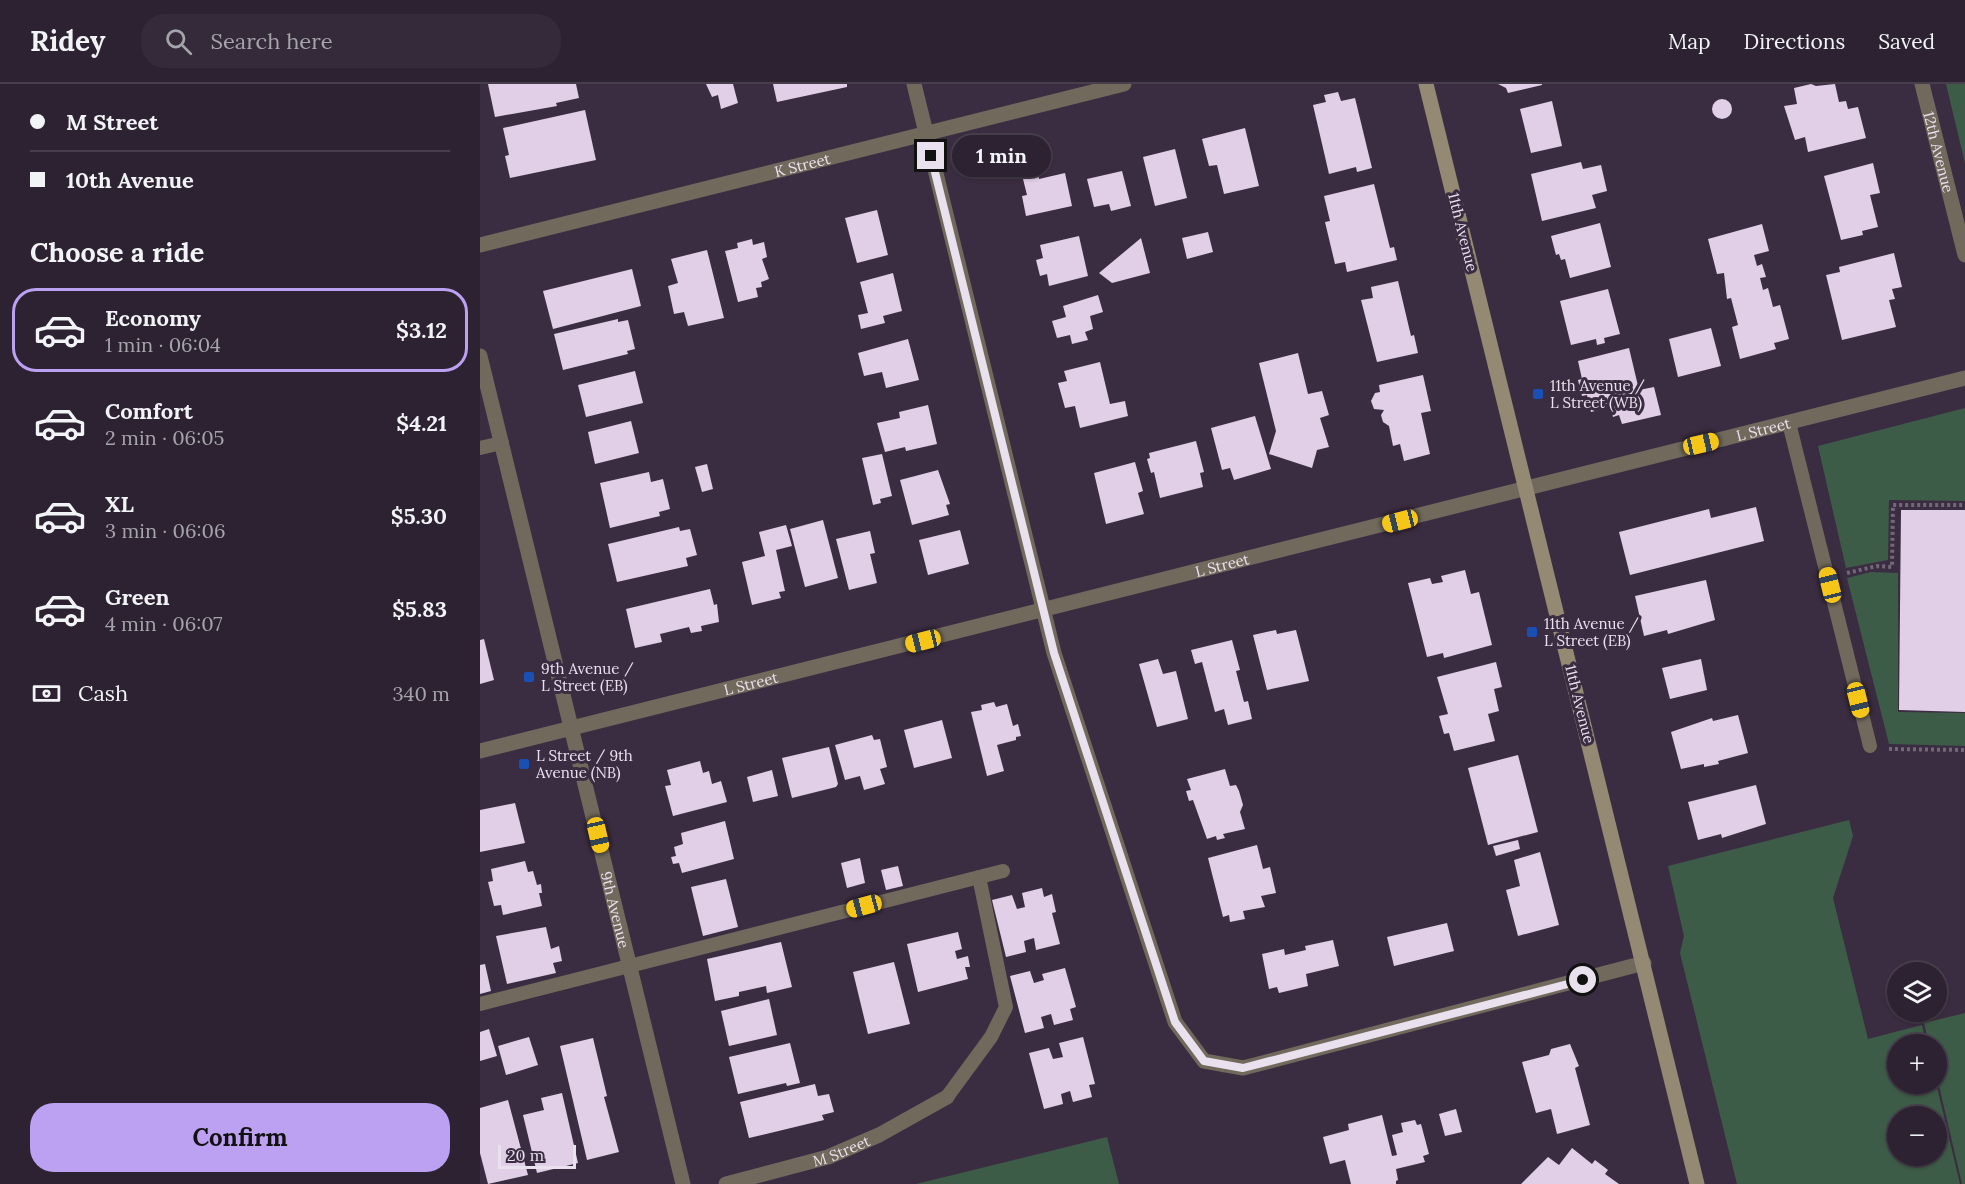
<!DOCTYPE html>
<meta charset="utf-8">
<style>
:root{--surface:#2c2231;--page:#342a39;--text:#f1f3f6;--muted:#a6a4ab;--line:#483f4d;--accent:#bca0f2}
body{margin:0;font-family:Lora,serif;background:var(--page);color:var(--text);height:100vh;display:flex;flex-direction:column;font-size:22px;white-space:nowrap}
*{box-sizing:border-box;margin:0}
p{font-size:20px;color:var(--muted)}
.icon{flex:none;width:33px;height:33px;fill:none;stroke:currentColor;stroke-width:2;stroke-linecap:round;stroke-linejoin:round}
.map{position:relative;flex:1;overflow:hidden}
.side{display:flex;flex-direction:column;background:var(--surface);width:480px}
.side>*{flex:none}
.guide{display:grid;align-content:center;height:132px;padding:0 30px;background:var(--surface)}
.fabs{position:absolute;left:1407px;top:878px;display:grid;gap:12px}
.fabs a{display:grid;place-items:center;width:60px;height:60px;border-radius:50%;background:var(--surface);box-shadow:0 2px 4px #0004,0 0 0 2px var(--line);font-size:30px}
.scale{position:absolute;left:18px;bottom:15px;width:78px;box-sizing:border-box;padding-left:6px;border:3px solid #eae1ef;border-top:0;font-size:16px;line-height:21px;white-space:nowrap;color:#eae1ef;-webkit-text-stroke:4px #3b2d41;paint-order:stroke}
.end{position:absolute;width:27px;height:27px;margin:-14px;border:8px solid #eae1ef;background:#111;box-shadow:0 0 0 3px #111}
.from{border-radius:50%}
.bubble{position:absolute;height:42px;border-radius:21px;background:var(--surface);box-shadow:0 2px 4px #0004,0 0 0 2px var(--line);font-size:20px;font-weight:700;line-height:42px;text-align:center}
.car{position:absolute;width:18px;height:36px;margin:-18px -9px;border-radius:8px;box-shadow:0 0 4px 2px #0007;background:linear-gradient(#f5c518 24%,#345 0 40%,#f5c518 0 76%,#345 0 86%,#f5c518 0)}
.guide b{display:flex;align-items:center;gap:21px;height:57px;font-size:22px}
.guide b+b{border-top:2px solid var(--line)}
.guide i{width:15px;height:15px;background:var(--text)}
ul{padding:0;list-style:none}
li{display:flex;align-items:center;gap:18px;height:84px;margin:0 12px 9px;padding:0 18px;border:3px solid transparent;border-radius:24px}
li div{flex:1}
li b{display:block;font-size:22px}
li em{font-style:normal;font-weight:700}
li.selected{border-color:var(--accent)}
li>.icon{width:54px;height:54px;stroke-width:1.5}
h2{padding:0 30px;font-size:27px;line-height:72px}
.pay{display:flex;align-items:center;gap:15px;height:66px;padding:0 30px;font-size:22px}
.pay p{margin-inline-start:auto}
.action{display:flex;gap:12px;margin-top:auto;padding:12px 30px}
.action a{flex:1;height:69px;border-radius:24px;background:var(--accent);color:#111;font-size:24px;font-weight:700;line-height:69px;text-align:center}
header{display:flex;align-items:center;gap:36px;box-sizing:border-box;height:84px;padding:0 30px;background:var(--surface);border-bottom:2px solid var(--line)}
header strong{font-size:28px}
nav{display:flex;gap:33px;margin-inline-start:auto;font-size:21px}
.search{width:420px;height:54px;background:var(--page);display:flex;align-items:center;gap:15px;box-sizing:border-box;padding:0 21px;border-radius:24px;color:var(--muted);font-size:22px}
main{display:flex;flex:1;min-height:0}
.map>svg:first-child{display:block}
.green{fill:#3d5c47;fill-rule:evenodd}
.building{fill:#e1cfe8}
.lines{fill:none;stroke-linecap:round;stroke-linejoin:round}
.path{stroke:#746779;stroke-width:4;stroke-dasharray:3 3;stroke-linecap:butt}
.lane{stroke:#716a5c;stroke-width:14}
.street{stroke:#716a5c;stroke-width:15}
.secondary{stroke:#948972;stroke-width:15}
.route{stroke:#eae1ef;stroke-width:8}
.transit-dot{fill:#1a4fb4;stroke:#3b2d41;stroke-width:2}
.labels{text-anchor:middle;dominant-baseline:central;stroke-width:6;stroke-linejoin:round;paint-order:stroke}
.street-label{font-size:15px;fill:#eae1ef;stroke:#3b2d41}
.poi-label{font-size:15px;fill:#eae1ef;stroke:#3b2d41;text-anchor:start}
</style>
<header>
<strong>Ridey</strong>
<div class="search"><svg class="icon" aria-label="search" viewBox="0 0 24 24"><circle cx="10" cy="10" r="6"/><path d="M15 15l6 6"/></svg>Search here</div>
<nav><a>Map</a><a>Directions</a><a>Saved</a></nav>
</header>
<main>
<section class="side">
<div class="guide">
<b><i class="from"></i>M Street</b>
<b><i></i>10th Avenue</b>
</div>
<h2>Choose a ride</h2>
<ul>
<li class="selected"><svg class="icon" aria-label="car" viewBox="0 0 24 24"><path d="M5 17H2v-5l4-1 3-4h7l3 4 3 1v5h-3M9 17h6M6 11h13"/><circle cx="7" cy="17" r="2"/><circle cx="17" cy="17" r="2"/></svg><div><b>Economy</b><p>1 min · 06:04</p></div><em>$3.12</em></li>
<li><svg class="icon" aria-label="car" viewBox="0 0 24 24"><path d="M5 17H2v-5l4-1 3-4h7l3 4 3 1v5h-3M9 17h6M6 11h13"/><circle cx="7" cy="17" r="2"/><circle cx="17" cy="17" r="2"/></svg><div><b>Comfort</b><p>2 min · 06:05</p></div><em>$4.21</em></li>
<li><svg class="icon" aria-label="car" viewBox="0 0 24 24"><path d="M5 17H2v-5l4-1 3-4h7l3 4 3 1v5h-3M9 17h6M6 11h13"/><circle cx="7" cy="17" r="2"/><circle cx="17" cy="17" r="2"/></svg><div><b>XL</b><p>3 min · 06:06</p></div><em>$5.30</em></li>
<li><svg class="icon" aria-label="car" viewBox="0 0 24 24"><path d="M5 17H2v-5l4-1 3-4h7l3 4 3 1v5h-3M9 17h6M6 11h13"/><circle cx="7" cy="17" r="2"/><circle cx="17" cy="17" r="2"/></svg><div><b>Green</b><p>4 min · 06:07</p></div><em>$5.83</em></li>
</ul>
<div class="pay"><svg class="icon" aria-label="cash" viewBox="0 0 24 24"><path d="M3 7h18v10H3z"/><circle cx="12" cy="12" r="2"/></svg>Cash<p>340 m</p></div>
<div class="action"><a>Confirm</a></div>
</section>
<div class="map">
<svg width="1485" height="1100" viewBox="0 0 1485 1100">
<rect width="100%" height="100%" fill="#3b2d41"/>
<!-- green -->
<g class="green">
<polygon points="1466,0 1485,0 1485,79"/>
<polygon points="1485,324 1485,417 1409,416 1408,476 1366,484 1338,362"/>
<polygon points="1391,488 1418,489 1418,628 1485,629 1485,662 1409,660 1367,494"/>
<path d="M1369,736L1373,752L1353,814L1388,955L1442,941L1446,960H1418V999H1456L1480,1100H1257L1200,869L1204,852L1188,782ZM1418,1032H1456V1071H1418Z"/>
<polygon points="1485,929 1485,1100 1482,1100 1457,993 1456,960 1449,960 1444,939"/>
<polygon points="627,1053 639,1100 436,1100"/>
</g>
<!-- building -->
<g class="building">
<polygon points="8,0 96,0 99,14 76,19 77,22 15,33"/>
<polygon points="226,0 253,0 258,19 241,25 238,11 232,13"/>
<polygon points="293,0 367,0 367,3 297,18"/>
<polygon points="1018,0 1062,0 1062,1 1028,9 1026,4"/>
<polygon points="1331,0 1336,2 1355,0 1359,18 1366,17 1368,25 1378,23 1386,54 1328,68 1325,53 1315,56 1304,22 1317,20 1314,4"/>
<polygon points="858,8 861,17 875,14 892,84 877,88 876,83 849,90 833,21 846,18 844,11"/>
<circle cx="1242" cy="25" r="10"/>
<polygon points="1072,17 1082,62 1051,69 1040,25"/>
<polygon points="105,26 116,76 30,94 25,72 29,71 23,44"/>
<polygon points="765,44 779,102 744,110 737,81 729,82 722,55"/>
<polygon points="695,65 707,114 675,122 663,73"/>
<polygon points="1101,78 1103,85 1121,81 1127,107 1112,111 1116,124 1062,137 1051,90"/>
<polygon points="1393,79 1400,109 1390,111 1398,143 1382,147 1383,151 1361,156 1344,92"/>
<polygon points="642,87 651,122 631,127 629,120 614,123 607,95"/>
<polygon points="585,89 592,122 546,132 542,112 547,111 543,95 559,91 559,95"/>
<polygon points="894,100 910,164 914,163 917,176 867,188 865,178 855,180 845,138 850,137 844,112"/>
<polygon points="397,126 408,171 377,179 365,134"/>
<polygon points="1120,139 1131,183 1090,194 1085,175 1081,176 1079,170 1076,171 1071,152"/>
<polygon points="1282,140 1289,167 1274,171 1277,182 1282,180 1286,193 1280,194 1283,206 1288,204 1293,223 1300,221 1309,255 1294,259 1296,265 1260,275 1252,243 1258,241 1251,214 1247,215 1244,189 1237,190 1228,155"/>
<polygon points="728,148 733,168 707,175 702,154"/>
<polygon points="599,152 608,192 569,202 567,190 560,192 556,176 563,174 560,161"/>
<polygon points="661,154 670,189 632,199 619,189"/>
<polygon points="272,155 273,161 284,158 287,173 282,175 289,195 281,198 282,203 276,204 278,213 258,218 245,167 258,164 257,159"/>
<polygon points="227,166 244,234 208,242 204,228 194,230 188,202 198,199 191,175"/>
<polygon points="1414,169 1422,203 1412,205 1415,215 1409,216 1416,243 1362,256 1346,191 1360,188 1359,183"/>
<polygon points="152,185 161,222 73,245 63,207"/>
<polygon points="413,189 422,227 403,232 405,239 381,245 378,231 388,229 380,198"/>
<polygon points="918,197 931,252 934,251 938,269 897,278 881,216 893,214 891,203"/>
<polygon points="1128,205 1140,250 1124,254 1125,259 1117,261 1116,255 1091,261 1080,217"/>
<polygon points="618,211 623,228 610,232 613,245 605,248 608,256 592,260 590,251 577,254 572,237 586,233 583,222"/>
<polygon points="138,235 138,238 148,236 155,265 147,267 148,270 83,286 74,250"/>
<polygon points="1231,244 1241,282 1198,293 1189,255"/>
<polygon points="428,255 439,296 406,304 402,288 384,292 378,269"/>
<polygon points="1149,264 1159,306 1174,303 1181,331 1142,340 1139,331 1133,333 1130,323 1111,328 1107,311 1102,312 1098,296 1102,295 1098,277"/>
<polygon points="818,269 828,310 842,307 849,331 840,334 849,363 837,366 832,384 789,370 796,347 779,279"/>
<polygon points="620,278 630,320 645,317 648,332 600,344 595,322 585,324 578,299 587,297 584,287"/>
<polygon points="155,287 163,319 106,333 98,301"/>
<polygon points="943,291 951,327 941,329 950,370 924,377 920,360 913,362 909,342 903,338 901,331 904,326 894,325 891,317 895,309 900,308 899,301"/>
<polygon points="448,321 457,360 426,367 425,363 405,368 397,339 420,334 419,328"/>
<polygon points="775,332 791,385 754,396 750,384 742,386 731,344"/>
<polygon points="151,337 159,369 115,380 108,348"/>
<polygon points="716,357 724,388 720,389 723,403 680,414 674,388 671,389 667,375 670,374 669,369"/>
<polygon points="402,370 412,412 400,415 401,419 393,421 382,374"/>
<polygon points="655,378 663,407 658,409 664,430 626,440 614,389"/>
<polygon points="227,380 233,405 222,408 215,383"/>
<polygon points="458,386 470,420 466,421 469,431 432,441 420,396"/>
<polygon points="169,388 171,398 183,395 190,425 179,428 180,432 130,444 120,399"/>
<polygon points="1276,423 1284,457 1150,491 1139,448 1229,425 1231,434"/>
<polygon points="1421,426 1485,426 1485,628 1419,626"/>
<polygon points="343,436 358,494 325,503 310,445"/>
<polygon points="306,441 312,462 296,466 305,507 299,508 301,514 272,521 262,478 285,472 279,448"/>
<polygon points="199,443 200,447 210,445 217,471 206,474 208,482 137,498 128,460"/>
<polygon points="480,446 489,480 448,491 439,456"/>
<polygon points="390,447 395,469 390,470 397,499 369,506 356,455"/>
<polygon points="985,486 991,510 999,508 1012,561 964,574 963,569 947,573 928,499 950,494 952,500 963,498 961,492"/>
<polygon points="1226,496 1235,536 1188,550 1187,546 1164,552 1155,512"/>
<polygon points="230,505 234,521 237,520 239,538 221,542 222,547 211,549 209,543 180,550 182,558 155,564 146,525"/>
<polygon points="796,546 797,550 816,546 829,597 787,606 773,551"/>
<polygon points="4,555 14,596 0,600 0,556"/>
<polygon points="752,556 760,586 756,587 764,618 768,617 772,635 748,641 744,625 735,628 722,578 715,580 711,566"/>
<polygon points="678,575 683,590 696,587 708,635 677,643 659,580"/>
<polygon points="1221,575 1227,606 1190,615 1182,584"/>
<polygon points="1016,578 1022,603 1014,605 1019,627 1008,630 1015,657 974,667 969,649 964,650 959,632 968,630 957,593"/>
<polygon points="514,618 516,623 527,620 533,642 538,640 541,652 536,653 536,656 517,661 524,687 507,692 491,628 502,626 501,621"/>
<polygon points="1258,631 1268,669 1238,677 1239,680 1224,683 1224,680 1201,685 1191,648 1232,634 1233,637"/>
<polygon points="462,636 472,674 434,684 424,646"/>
<polygon points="392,651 394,656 400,655 407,683 400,685 405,700 384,706 380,692 365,696 355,661"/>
<polygon points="349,663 358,700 356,703 312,714 302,674"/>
<polygon points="1038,671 1058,748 1008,761 988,684"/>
<polygon points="220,677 223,689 229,687 232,700 241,697 247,718 193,732 185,702 191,701 187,686"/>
<polygon points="745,685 750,702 756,701 759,707 763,721 760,728 765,745 743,750 745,754 737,756 736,752 727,755 713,716 709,717 706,707 711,706 707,695"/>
<polygon points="292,686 298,712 273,718 267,693"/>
<polygon points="1276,701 1286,740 1242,754 1241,750 1218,756 1208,718"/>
<polygon points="35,719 45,759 0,768 0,726"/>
<polygon points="245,737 254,775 202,789 199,779 193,780 191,773 196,772 194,763 203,760 201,749"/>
<polygon points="1038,756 1040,765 1016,772 1013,762"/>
<polygon points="777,761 783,785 790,783 796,809 781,812 785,823 763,827 765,835 750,838 749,831 743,833 728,774"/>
<polygon points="1060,768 1079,841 1038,852 1026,806 1040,802 1034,776"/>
<polygon points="380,774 385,799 367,804 361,779"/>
<polygon points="45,777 48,788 53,787 57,801 61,800 62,809 59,809 62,822 23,831 21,821 14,822 8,798 13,797 11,785"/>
<polygon points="418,782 423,802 406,806 401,786"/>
<polygon points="246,795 258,843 223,852 211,803"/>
<polygon points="562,804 564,813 572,810 576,828 572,829 580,860 556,866 554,854 544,857 546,868 526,873 512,816 532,811 537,825 545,823 542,809"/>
<polygon points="967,839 974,867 914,882 907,853"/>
<polygon points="66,843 71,865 79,862 82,877 73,879 76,889 27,900 16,852"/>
<polygon points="478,848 482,865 475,867 477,875 488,872 490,883 485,883 488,895 438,908 427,860"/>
<polygon points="853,856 859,882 826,890 828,902 799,909 797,903 789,905 782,870 804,865 805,871 826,866 825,862"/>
<polygon points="301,858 312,903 287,909 286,902 259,908 259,912 235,917 227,875"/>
<polygon points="414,878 430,940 388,950 373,888"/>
<polygon points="5,880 11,907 0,910 0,881"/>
<polygon points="585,884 596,923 590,925 593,936 574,941 571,930 561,933 564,944 545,949 530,892 550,887 554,899 564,896 562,890"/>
<polygon points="289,915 297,951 249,962 241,927"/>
<polygon points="9,945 17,972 0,977 0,948"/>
<polygon points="49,953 58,981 26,991 18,962"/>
<polygon points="603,953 615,1000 609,1001 612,1013 593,1018 590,1007 581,1010 583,1020 564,1025 549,969 569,964 573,975 583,973 579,959"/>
<polygon points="113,954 127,1012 124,1013 139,1068 107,1076 80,962"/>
<polygon points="310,959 320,999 307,1002 306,999 258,1010 249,973"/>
<polygon points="1090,960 1099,982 1095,984 1110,1041 1077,1050 1071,1025 1056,1029 1042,978 1069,971 1071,965"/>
<polygon points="335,1000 338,1012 349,1010 354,1028 342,1031 344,1036 269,1054 260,1018"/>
<polygon points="82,1009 98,1079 57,1089 43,1031 64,1026 61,1014"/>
<polygon points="28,1016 48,1091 8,1100 0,1069 0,1024"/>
<polygon points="976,1025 982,1048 965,1052 959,1030"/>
<polygon points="902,1031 912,1072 917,1071 912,1051 923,1048 921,1039 935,1036 937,1041 941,1040 949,1070 943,1072 945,1078 916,1085 918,1096 916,1097 916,1100 871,1100 865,1076 850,1080 843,1053 869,1046 868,1040"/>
<polygon points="1092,1064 1112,1080 1115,1076 1128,1086 1125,1090 1139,1100 1041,1100 1068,1073 1079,1081"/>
</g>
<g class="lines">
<!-- path -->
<g class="path">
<polyline points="1367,489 1397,482 1412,483 1413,421 1485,421"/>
<polyline points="1409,665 1485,666"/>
</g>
<!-- lane -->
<g class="lane">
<polyline points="1309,339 1390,662"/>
<polyline points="0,364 22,359"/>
<polyline points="0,920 523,787"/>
<polyline points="467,1013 511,953 526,923 499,793"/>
</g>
<!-- street -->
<g class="street">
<polyline points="434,0 574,569 695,938 724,977 763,984 1164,879"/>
<path id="s1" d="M1442,0L1485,171"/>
<path id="s2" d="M0,161L644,0"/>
<path id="s3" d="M0,272L203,1100"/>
<path id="s4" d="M0,667L1485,294"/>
<path id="s5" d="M246,1100L348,1073L399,1051L467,1013"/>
</g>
<!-- secondary -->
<polyline class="secondary" points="946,0 1217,1100"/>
</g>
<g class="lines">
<!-- route -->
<polyline class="route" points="451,72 574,569 695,938 724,977 763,984 1103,896"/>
</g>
<!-- markers -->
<g class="transit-dot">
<rect x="1052" y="304" width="12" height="12" rx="3"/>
<rect x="1046" y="542" width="12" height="12" rx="3"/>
<rect x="43" y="587" width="12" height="12" rx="3"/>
<rect x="38" y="674" width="12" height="12" rx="3"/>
</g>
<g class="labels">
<!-- street labels -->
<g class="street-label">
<text stroke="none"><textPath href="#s1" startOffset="70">12th Avenue</textPath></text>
<text stroke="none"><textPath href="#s2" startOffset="332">K Street</textPath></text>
<text transform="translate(983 148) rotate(76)">11th Avenue</text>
<text stroke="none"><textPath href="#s4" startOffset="1323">L Street</textPath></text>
<text stroke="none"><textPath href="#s4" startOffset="765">L Street</textPath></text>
<text stroke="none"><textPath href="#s4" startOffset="279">L Street</textPath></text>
<text transform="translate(1100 620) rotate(76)">11th Avenue</text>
<text stroke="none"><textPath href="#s3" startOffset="570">9th Avenue</textPath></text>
<text stroke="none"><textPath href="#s5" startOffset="120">M Street</textPath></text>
</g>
<!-- poi labels -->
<g class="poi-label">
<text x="1070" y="301">11th Avenue /<tspan x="1070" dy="17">L Street (WB)</tspan></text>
<text x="1064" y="539">11th Avenue /<tspan x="1064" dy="17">L Street (EB)</tspan></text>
<text x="61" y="584">9th Avenue /<tspan x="61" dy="17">L Street (EB)</tspan></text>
<text x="56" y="671">L Street / 9th<tspan x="56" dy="17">Avenue (NB)</tspan></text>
</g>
</g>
</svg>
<div class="fabs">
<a><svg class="icon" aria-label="layers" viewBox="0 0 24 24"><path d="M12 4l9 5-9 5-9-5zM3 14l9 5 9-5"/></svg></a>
<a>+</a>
<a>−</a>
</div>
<div class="scale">20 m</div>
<i class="end from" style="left:1103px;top:896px"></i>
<i class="end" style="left:451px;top:72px"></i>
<div class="bubble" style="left:472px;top:51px;width:99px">1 min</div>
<i class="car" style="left:1221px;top:360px;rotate:77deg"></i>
<i class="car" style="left:920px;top:437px;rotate:256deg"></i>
<i class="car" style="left:1350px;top:501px;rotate:346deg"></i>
<i class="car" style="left:443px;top:557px;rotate:256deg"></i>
<i class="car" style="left:1378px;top:616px;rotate:166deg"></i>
<i class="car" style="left:118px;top:751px;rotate:167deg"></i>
<i class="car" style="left:384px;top:822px;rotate:255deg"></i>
</div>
</main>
